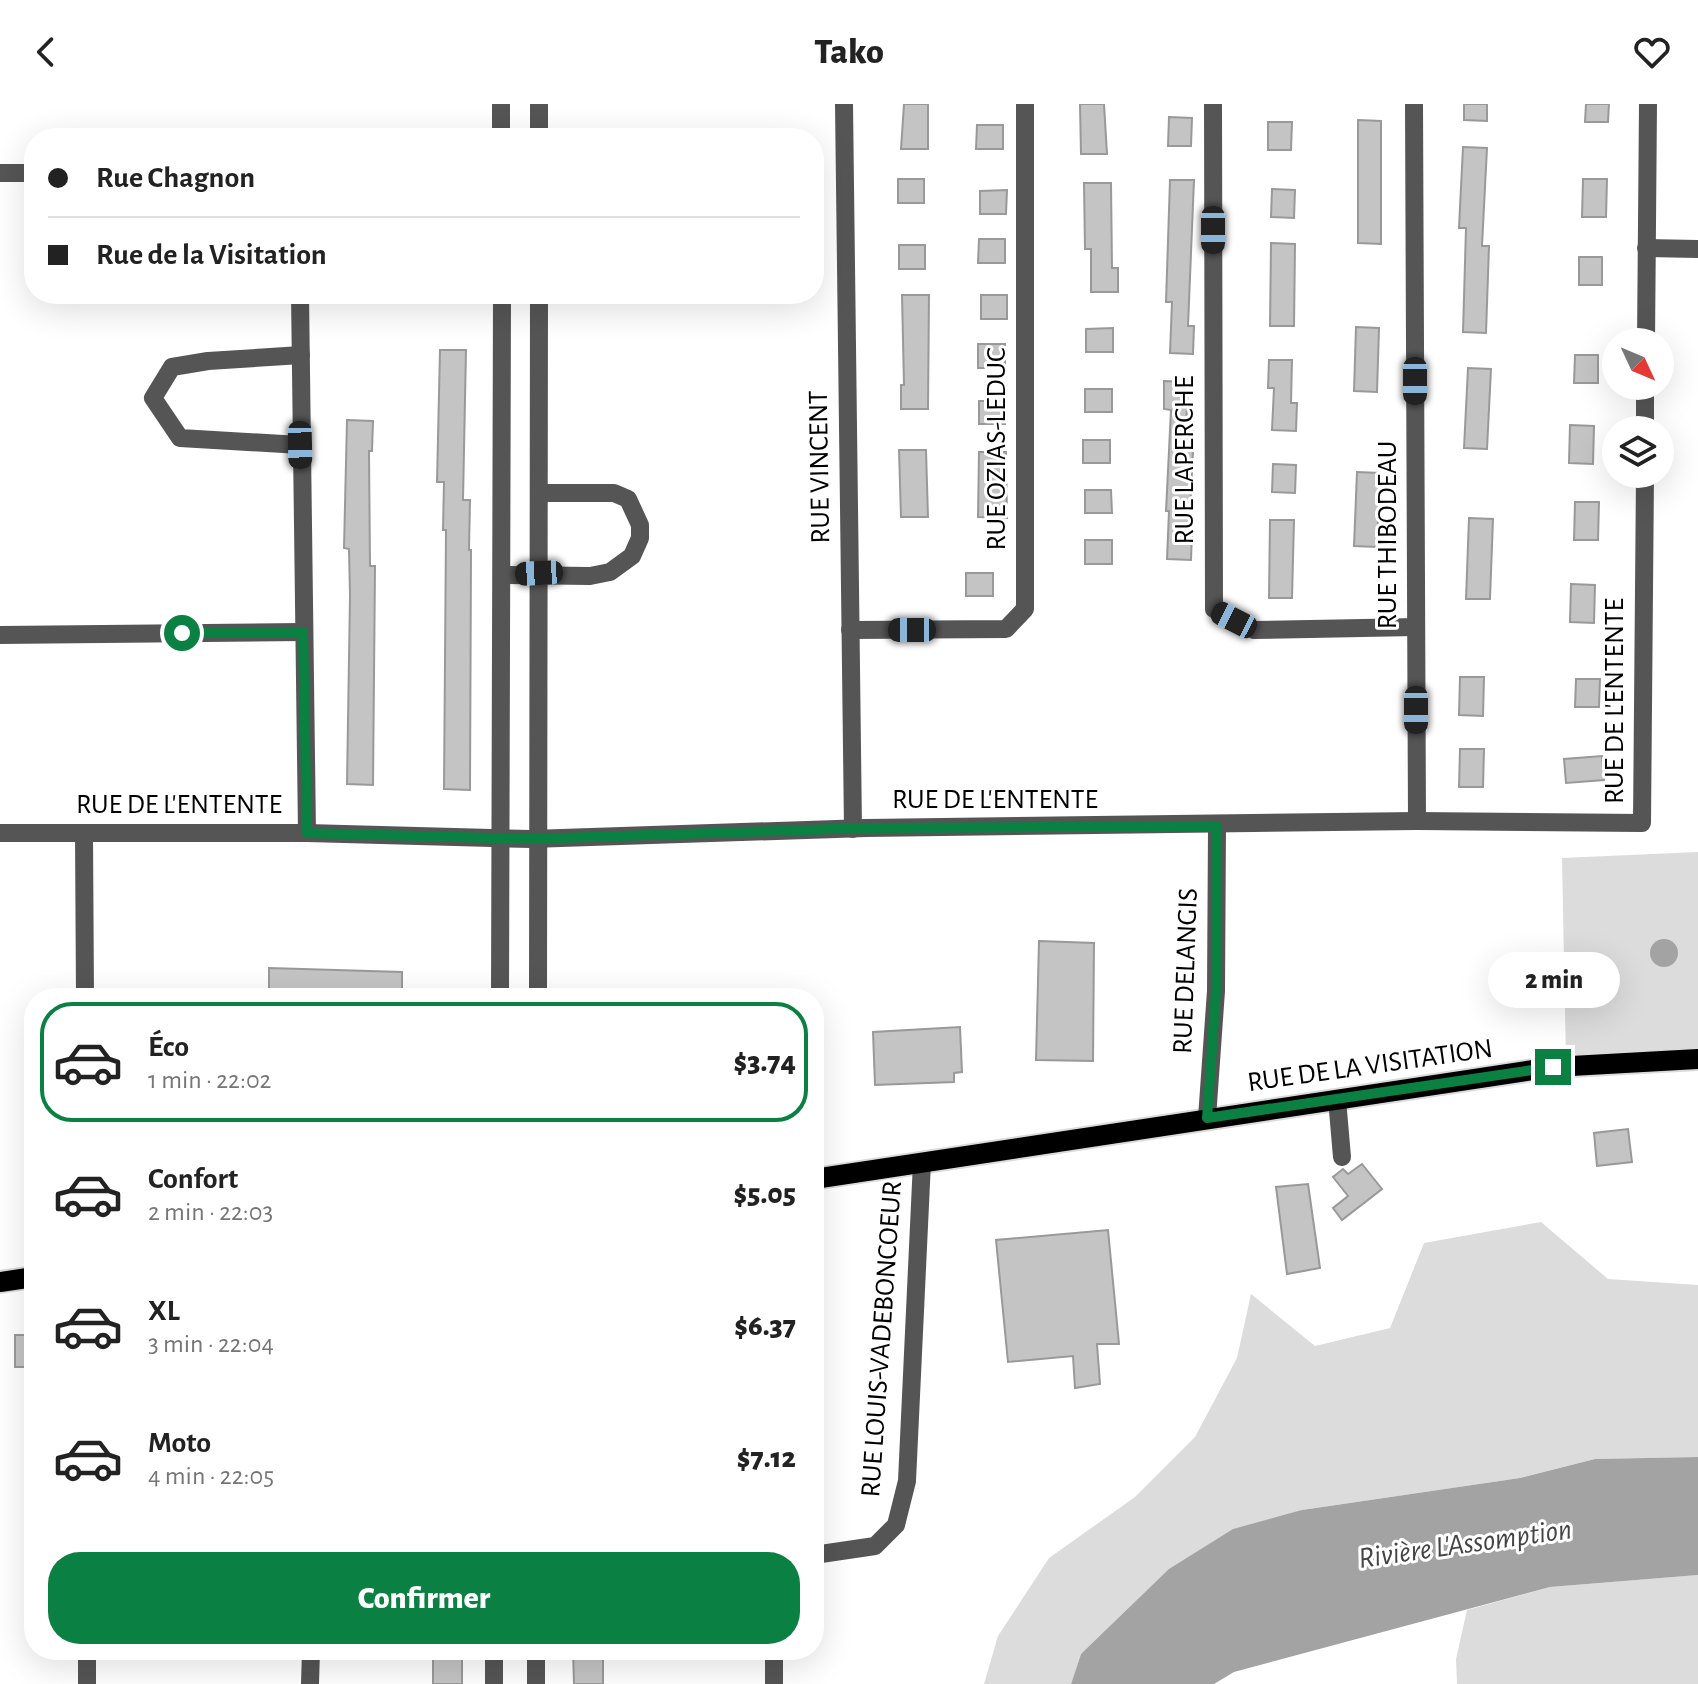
<!DOCTYPE html>
<html lang="fr">
<meta charset="utf-8">
<style>
:root{--surface:#fff;--page:#f6f6f6;--text:#222;--muted:#767676;--line:#e0e0e0;--accent:#0b8043}
body{margin:0;font-family:"Alegreya Sans",sans-serif;background:var(--page);color:var(--text);height:100vh;display:flex;flex-direction:column;font-size:30px;white-space:nowrap}
*{box-sizing:border-box;margin:0}
p{font-size:26px;color:var(--muted)}
.icon{flex:none;width:44px;height:44px;fill:none;stroke:currentColor;stroke-width:2;stroke-linecap:round;stroke-linejoin:round}
.map{position:relative;flex:1;overflow:hidden}
.details{position:absolute;left:24px;top:884px;width:800px;height:672px;display:flex;flex-direction:column;background:var(--surface);border-radius:32px;box-shadow:0 8px 32px #0002}
.details>*{flex:none}
.guide{position:absolute;left:24px;top:24px;width:800px;height:176px;border-radius:32px;box-shadow:0 8px 32px #0002;display:grid;align-content:center;height:176px;padding:0 24px;background:var(--surface)}
.needle{width:52px;rotate:134deg}
.fabs{position:absolute;left:1602px;top:224px;display:grid;gap:16px}
.fabs a{display:grid;place-items:center;width:72px;height:72px;border-radius:50%;background:var(--surface);box-shadow:0 8px 32px #0002;font-size:40px}
.end{position:absolute;width:36px;height:36px;margin:-18px;border:10px solid #0b8043;background:#fff;box-shadow:0 0 0 4px #fff}
.from{border-radius:50%}
.bubble{position:absolute;height:56px;border-radius:28px;background:var(--surface);box-shadow:0 8px 32px #0002;font-size:26px;font-weight:800;line-height:56px;text-align:center}
.car{position:absolute;width:24px;height:48px;margin:-24px -12px;border-radius:10px;box-shadow:0 0 6px 2px #0007;background:linear-gradient(#222 24%,#8ab4d8 0 40%,#222 0 76%,#8ab4d8 0 86%,#222 0)}
.guide b{display:flex;align-items:center;gap:28px;height:76px;font-size:30px}
.guide b+b{border-top:2px solid var(--line)}
.guide i{width:20px;height:20px;background:var(--text)}
ul{padding:14px 0 0;list-style:none}
li{display:flex;align-items:center;gap:24px;height:120px;margin:0 16px 12px;padding:0 8px;border:4px solid transparent;border-radius:32px}
li div{flex:1}
li b{display:block;font-size:30px}
li em{font-style:normal;font-weight:800}
li.on{border-color:var(--accent)}
li>.icon{width:72px;height:72px;stroke-width:1.5}
.button{display:flex;gap:16px;margin-top:auto;padding:16px 24px}
.button a{flex:1;height:92px;border-radius:32px;background:var(--accent);color:#fff;font-size:32px;font-weight:800;line-height:92px;text-align:center}
header{display:flex;justify-content:space-between;align-items:center;height:104px;padding:0 24px;background:var(--surface);font-size:36px;font-weight:800}
.map>svg:first-child{display:block}
.green{fill:#dcdcdc}
.water{fill:#a3a3a3}
.building{fill:#c4c4c4;stroke:#999;stroke-width:2}
.lines{fill:none;stroke-linecap:round;stroke-linejoin:round}
.major-casing{stroke:#dbdbdb;stroke-width:24}
.minor{stroke:#555;stroke-width:18}
.major{stroke:#000;stroke-width:20}
.route{stroke:#0b8043;stroke-width:10}
.labels{text-anchor:middle;dominant-baseline:central;stroke-width:6;stroke-linejoin:round;paint-order:stroke}
.street-label{font-size:28px;fill:#000;stroke:#fff}
.water-label{font-size:30px;font-style:italic;fill:#444;stroke:#fff}
</style>
<header><svg class="icon" aria-label="back" viewBox="0 0 24 24"><path d="M15 5l-7 7 7 7"/></svg>Tako<svg class="icon" aria-label="heart" viewBox="0 0 24 24"><path d="M12 20l-8-8c-3-5 5-10 8-4 3-6 11-1 8 4z"/></svg></header>
<div class="map">
<svg width="1698" height="1580" viewBox="0 0 1698 1580">
<rect width="100%" height="100%" fill="#fff"/>
<!-- green -->
<g class="green">
<polygon points="1698,748 1698,952 1566,958 1562,754"/>
<polygon points="1541,1118 1608,1175 1698,1181 1698,1353 1595,1355 1520,1374 1302,1406 1081,1550 1071,1580 984,1580 998,1532 1049,1454 1135,1393 1195,1333 1237,1254 1251,1190 1315,1242 1390,1224 1424,1139"/>
<polygon points="1698,1471 1698,1580 1457,1580 1456,1555 1467,1506 1550,1483"/>
</g>
<!-- water -->
<g class="water">
<circle cx="1664" cy="849" r="14"/>
<polygon points="1698,1353 1698,1471 1550,1483 1234,1568 1214,1580 1071,1580 1081,1550 1169,1465 1233,1425 1302,1406 1520,1374 1595,1355"/>
</g>
<!-- building -->
<g class="building">
<polygon points="904,0 928,0 928,45 901,45"/>
<polygon points="1080,0 1104,0 1107,50 1081,50"/>
<polygon points="1464,0 1487,0 1487,17 1464,16"/>
<polygon points="1586,0 1609,0 1608,18 1585,18"/>
<polygon points="1169,13 1192,14 1191,42 1168,42"/>
<polygon points="1358,16 1381,17 1381,140 1358,139"/>
<polygon points="1268,18 1292,18 1291,46 1268,46"/>
<polygon points="977,21 1003,21 1003,45 976,45"/>
<polygon points="1463,43 1487,44 1482,142 1489,142 1486,229 1463,228 1466,124 1459,124"/>
<rect x="898" y="75" width="26" height="24"/>
<polygon points="1583,75 1607,75 1606,113 1582,113"/>
<polygon points="1170,76 1194,76 1188,222 1194,222 1193,250 1170,249 1172,198 1166,198"/>
<polygon points="1084,79 1111,79 1112,164 1118,164 1118,188 1091,188 1091,145 1085,145"/>
<polygon points="1272,85 1295,86 1294,114 1271,113"/>
<polygon points="1007,86 1006,110 980,110 980,87"/>
<polygon points="979,135 1005,135 1005,159 978,159"/>
<polygon points="1271,139 1295,140 1294,222 1270,222"/>
<rect x="899" y="141" width="26" height="24"/>
<rect x="1579" y="153" width="23" height="28"/>
<polygon points="902,191 929,191 928,305 901,305 901,281 904,281"/>
<rect x="981" y="191" width="26" height="24"/>
<polygon points="1356,223 1379,224 1377,288 1354,287"/>
<polygon points="1113,224 1113,248 1086,248 1086,225"/>
<rect x="978" y="240" width="27" height="24"/>
<polygon points="440,246 466,246 463,396 470,396 469,446 471,446 470,686 444,685 446,426 443,426 444,378 437,378"/>
<polygon points="1575,251 1598,251 1598,279 1574,279"/>
<polygon points="1269,256 1292,256 1291,299 1297,299 1296,327 1272,326 1274,284 1268,284"/>
<polygon points="1468,264 1491,265 1487,345 1464,344"/>
<polygon points="1164,277 1188,278 1186,327 1194,327 1189,427 1192,428 1191,456 1167,455 1169,407 1166,407 1171,306 1164,305"/>
<rect x="1085" y="285" width="27" height="23"/>
<rect x="979" y="297" width="26" height="23"/>
<polygon points="347,316 373,317 372,347 369,347 370,462 375,462 373,681 347,680 350,492 349,445 344,444"/>
<polygon points="1570,321 1594,322 1593,360 1569,359"/>
<rect x="1083" y="336" width="27" height="23"/>
<polygon points="899,346 926,346 928,413 901,413"/>
<polygon points="979,348 1006,348 1007,414 978,413"/>
<polygon points="1273,360 1296,361 1295,389 1272,388"/>
<polygon points="1357,368 1380,369 1377,443 1354,442"/>
<polygon points="1085,386 1111,386 1112,409 1085,409"/>
<polygon points="1575,398 1599,398 1598,436 1574,436"/>
<polygon points="1469,414 1493,415 1490,495 1466,495"/>
<polygon points="1270,416 1294,416 1292,494 1269,494"/>
<rect x="1085" y="436" width="27" height="24"/>
<rect x="966" y="469" width="27" height="23"/>
<polygon points="1571,480 1595,481 1594,519 1570,518"/>
<polygon points="1460,573 1484,573 1483,612 1459,611"/>
<polygon points="1576,575 1600,575 1599,603 1575,603"/>
<polygon points="1460,645 1484,645 1483,683 1459,683"/>
<polygon points="1602,652 1604,676 1566,679 1564,655"/>
<polygon points="1039,837 1094,839 1093,957 1036,956"/>
<polygon points="269,864 402,868 402,894 269,894"/>
<polygon points="960,923 962,968 954,969 954,978 875,981 873,928"/>
<polygon points="1628,1025 1632,1058 1597,1062 1594,1029"/>
<polygon points="1362,1060 1382,1085 1342,1116 1333,1104 1348,1092 1333,1073 1343,1065 1348,1070"/>
<polygon points="1308,1080 1320,1164 1287,1170 1276,1083"/>
<polygon points="1108,1126 1119,1240 1097,1240 1100,1280 1075,1284 1073,1252 1008,1258 996,1136"/>
<rect x="15" y="1231" width="19" height="32"/>
<polygon points="573,1546 603,1546 603,1580 574,1580"/>
<polygon points="462,1549 462,1580 433,1580 433,1550"/>
</g>
<g class="lines">
<defs>
<g id="major">
<polyline points="814,1075 1553,963 1698,955"/>
<polyline points="0,1178 34,1173"/>
</g>
</defs>
<!-- major casing -->
<use href="#major" class="major-casing"/>
<!-- minor -->
<g class="minor">
<polyline points="501,0 501,34"/>
<polyline points="844,0 853,725"/>
<polyline points="1213,0 1214,505 1254,526 1416,523"/>
<polyline points="1414,0 1417,717"/>
<polyline points="539,34 539,0"/>
<polyline points="0,69 34,69"/>
<polyline points="1646,144 1698,145"/>
<polyline points="300,190 307,729"/>
<polyline points="1646,238 1648,0"/>
<polyline points="1645,326 1645,282"/>
<polyline points="300,341 180,334 153,294 172,263 208,257 301,251"/>
<polyline points="502,471 590,472 610,468 632,452 640,434 640,421 628,395 614,389 539,389"/>
<polyline points="850,526 1006,525 1025,505 1025,0"/>
<polyline points="0,531 303,528"/>
<polyline points="0,729 307,729 531,735 866,724 1417,717 1642,719 1645,370"/>
<polyline points="84,730 85,894"/>
<polyline points="500,894 502,190"/>
<polyline points="538,894 539,190"/>
<polyline points="1337,995 1342,1053"/>
<polyline points="1207,1014 1216,887 1217,722"/>
<polyline points="814,1451 875,1442 896,1421 907,1377 922,1058"/>
<polyline points="87,1546 87,1580"/>
<polyline points="310,1580 311,1546"/>
<polyline points="494,1580 494,1546"/>
<polyline points="536,1580 536,1546"/>
<polyline points="774,1580 774,1546"/>
</g>
<!-- major -->
<use href="#major" class="major"/>
</g>
<g class="lines">
<!-- route -->
<polyline class="route" points="182,529 303,528 307,729 531,735 866,724 1217,722 1216,887 1207,1014 1553,963"/>
</g>
<g class="labels">
<!-- street labels -->
<g class="street-label">
<text transform="translate(997 345) rotate(-90)">RUE OZIAS-LEDUC</text>
<text transform="translate(1185 356) rotate(-90)">RUE LAPERCHE</text>
<text transform="translate(820 363) rotate(-91)">RUE VINCENT</text>
<text transform="translate(1388 431) rotate(-90)">RUE THIBODEAU</text>
<text transform="translate(1615 597) rotate(-90)">RUE DE L'ENTENTE</text>
<text x="995" y="696">RUE DE L'ENTENTE</text>
<text x="179" y="701">RUE DE L'ENTENTE</text>
<text transform="translate(1186 867) rotate(-88)">RUE DELANGIS</text>
<text transform="translate(1370 962) rotate(-8)">RUE DE LA VISITATION</text>
<text transform="translate(882 1235) rotate(-86)">RUE LOUIS-VADEBONCOEUR</text>
</g>
<!-- water labels -->
<g class="water-label">
<text transform="translate(1465 1440) rotate(-8)">Rivière L'Assomption</text>
</g>
</g>
</svg>
<div class="fabs">
<a><svg class="needle" viewBox="-14 -14 28 28"><path d="M0-13l5 13h-10z" fill="#e53935"/><path d="M0 13l5-13h-10z" fill="#767676"/></svg></a>
<a><svg class="icon" aria-label="layers" viewBox="0 0 24 24"><path d="M12 4l9 5-9 5-9-5zM3 14l9 5 9-5"/></svg></a>
</div>
<i class="end from" style="left:182px;top:529px"></i>
<i class="end" style="left:1553px;top:963px"></i>
<div class="bubble" style="left:1488px;top:848px;width:132px">2 min</div>
<i class="car" style="left:1213px;top:126px;rotate:180deg"></i>
<i class="car" style="left:1415px;top:277px;rotate:180deg"></i>
<i class="car" style="left:300px;top:341px;rotate:179deg"></i>
<i class="car" style="left:539px;top:469px;rotate:267deg"></i>
<i class="car" style="left:1234px;top:516px;rotate:297deg"></i>
<i class="car" style="left:912px;top:526px;rotate:270deg"></i>
<i class="car" style="left:1416px;top:606px;rotate:180deg"></i>
<div class="guide">
<b><i class="from"></i>Rue Chagnon</b>
<b><i></i>Rue de la Visitation</b>
</div>
<section class="details">
<ul>
<li class="on"><svg class="icon" aria-label="car" viewBox="0 0 24 24"><path d="M5 17H2v-5l4-1 3-4h7l3 4 3 1v5h-3M9 17h6M6 11h13"/><circle cx="7" cy="17" r="2"/><circle cx="17" cy="17" r="2"/></svg><div><b>Éco</b><p>1 min · 22:02</p></div><em>$3.74</em></li>
<li><svg class="icon" aria-label="car" viewBox="0 0 24 24"><path d="M5 17H2v-5l4-1 3-4h7l3 4 3 1v5h-3M9 17h6M6 11h13"/><circle cx="7" cy="17" r="2"/><circle cx="17" cy="17" r="2"/></svg><div><b>Confort</b><p>2 min · 22:03</p></div><em>$5.05</em></li>
<li><svg class="icon" aria-label="car" viewBox="0 0 24 24"><path d="M5 17H2v-5l4-1 3-4h7l3 4 3 1v5h-3M9 17h6M6 11h13"/><circle cx="7" cy="17" r="2"/><circle cx="17" cy="17" r="2"/></svg><div><b>XL</b><p>3 min · 22:04</p></div><em>$6.37</em></li>
<li><svg class="icon" aria-label="car" viewBox="0 0 24 24"><path d="M5 17H2v-5l4-1 3-4h7l3 4 3 1v5h-3M9 17h6M6 11h13"/><circle cx="7" cy="17" r="2"/><circle cx="17" cy="17" r="2"/></svg><div><b>Moto</b><p>4 min · 22:05</p></div><em>$7.12</em></li>
</ul>
<div class="button"><a>Confirmer</a></div>
</section>
</div>
